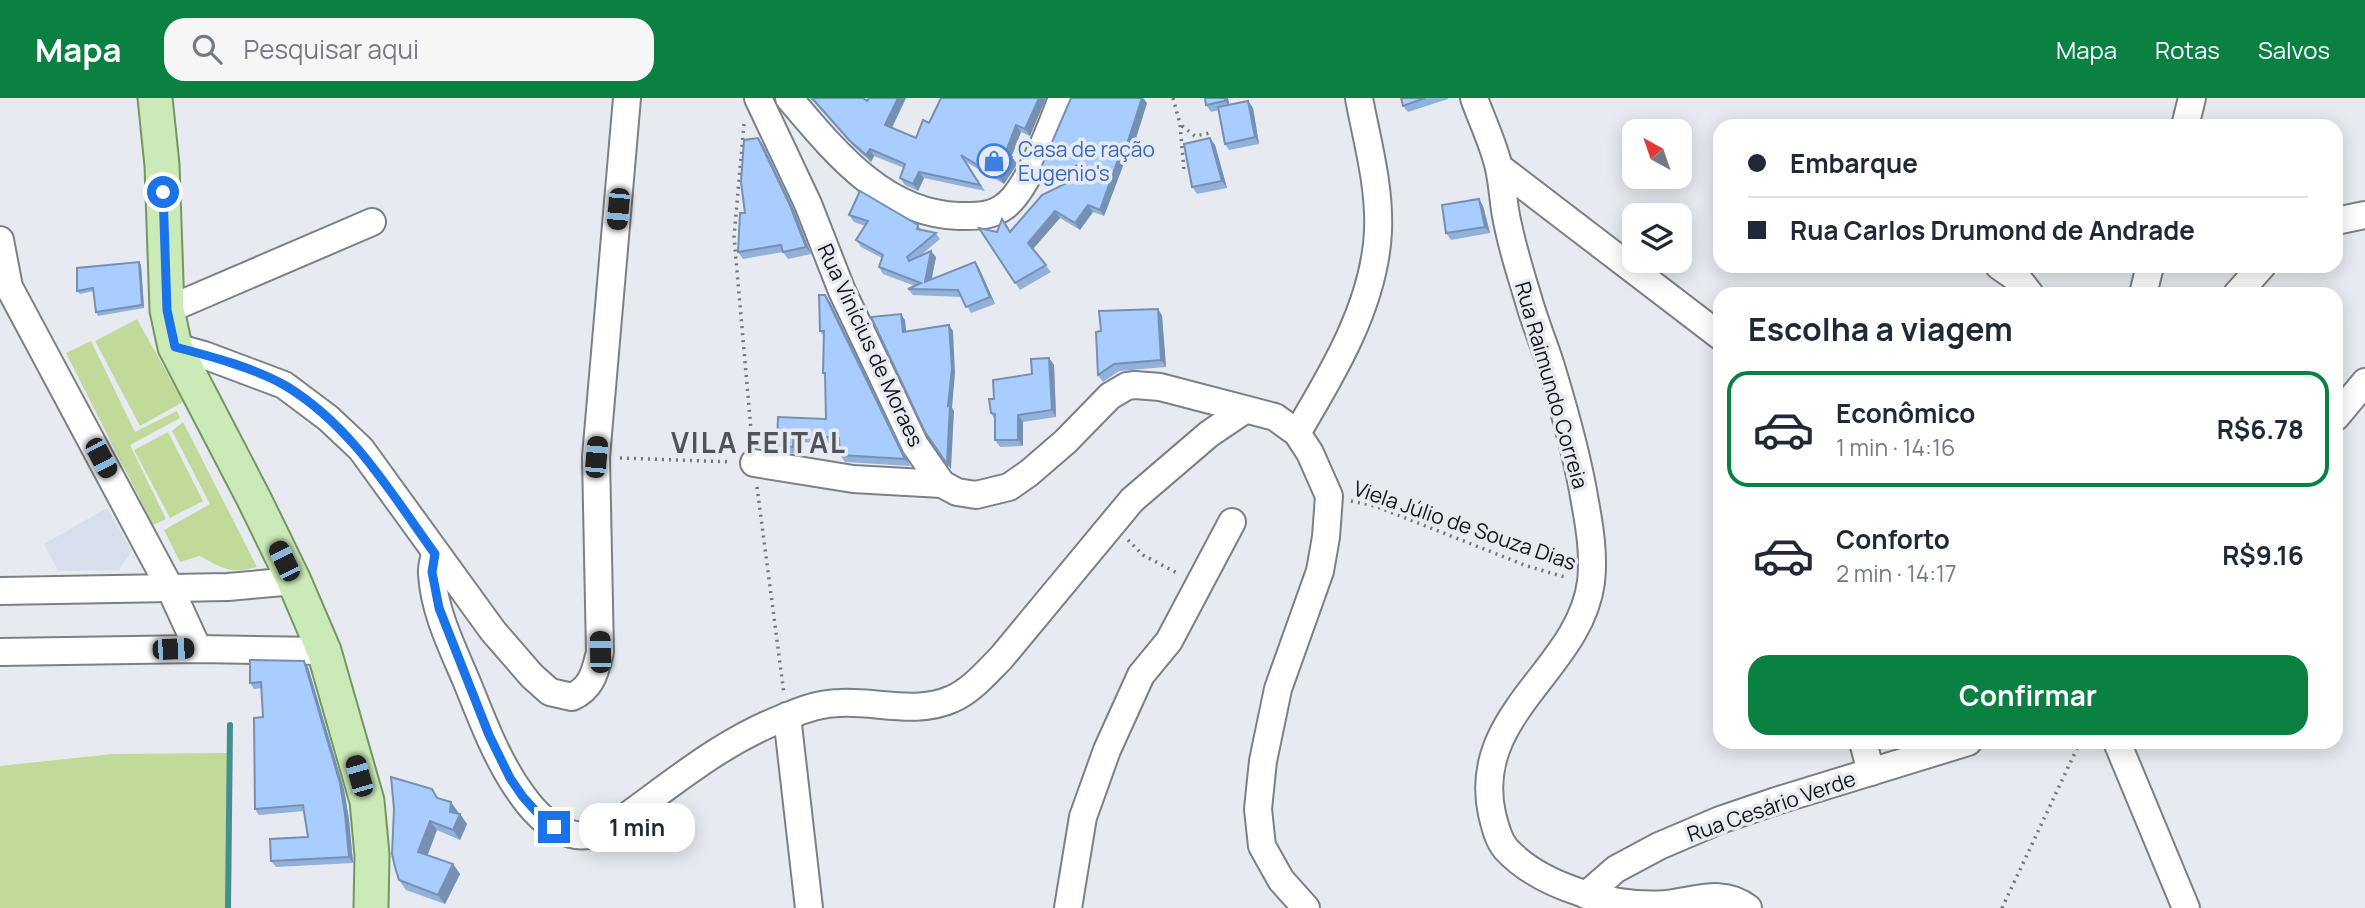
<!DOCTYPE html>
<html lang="pt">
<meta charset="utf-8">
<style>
:root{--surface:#fff;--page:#f6f6f7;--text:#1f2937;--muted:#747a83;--line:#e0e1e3;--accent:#0b8043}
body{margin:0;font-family:Manrope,sans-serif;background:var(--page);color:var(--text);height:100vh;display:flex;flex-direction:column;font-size:26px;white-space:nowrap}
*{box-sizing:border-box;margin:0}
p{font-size:23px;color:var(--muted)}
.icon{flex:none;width:38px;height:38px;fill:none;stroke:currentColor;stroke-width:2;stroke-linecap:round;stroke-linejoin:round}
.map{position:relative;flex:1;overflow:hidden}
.drawer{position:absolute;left:1713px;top:189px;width:630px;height:462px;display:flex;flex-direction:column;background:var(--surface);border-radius:21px;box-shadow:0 4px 18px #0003}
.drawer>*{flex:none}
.top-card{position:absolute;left:1713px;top:21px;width:630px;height:154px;border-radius:21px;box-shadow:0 4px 18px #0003;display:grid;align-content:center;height:154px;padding:0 35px;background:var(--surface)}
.needle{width:46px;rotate:320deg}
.tools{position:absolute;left:1622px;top:21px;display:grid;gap:14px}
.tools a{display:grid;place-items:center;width:70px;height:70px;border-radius:14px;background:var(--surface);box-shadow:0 4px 18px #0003;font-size:35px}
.end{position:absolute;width:32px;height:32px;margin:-16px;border:9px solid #1a73e8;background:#fff;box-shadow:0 0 0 4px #fff}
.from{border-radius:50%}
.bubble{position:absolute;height:49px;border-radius:21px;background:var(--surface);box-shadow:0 4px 18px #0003;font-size:23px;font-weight:700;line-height:49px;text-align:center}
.car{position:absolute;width:21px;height:42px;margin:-21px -10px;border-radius:9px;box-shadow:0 0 5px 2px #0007;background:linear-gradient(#222 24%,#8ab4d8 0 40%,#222 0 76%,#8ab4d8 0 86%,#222 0)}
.top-card b{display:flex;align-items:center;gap:24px;height:66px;font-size:26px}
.top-card b+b{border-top:2px solid var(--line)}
.top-card i{width:18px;height:18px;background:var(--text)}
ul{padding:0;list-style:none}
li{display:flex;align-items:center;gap:21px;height:116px;margin:0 14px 10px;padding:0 21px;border:4px solid transparent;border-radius:21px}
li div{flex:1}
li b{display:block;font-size:26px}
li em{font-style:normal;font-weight:700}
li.current{border-color:var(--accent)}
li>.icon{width:63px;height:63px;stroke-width:1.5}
h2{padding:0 35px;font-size:32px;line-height:84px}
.button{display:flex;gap:14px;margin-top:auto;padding:14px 35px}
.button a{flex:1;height:80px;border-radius:21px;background:var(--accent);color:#fff;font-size:28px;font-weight:700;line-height:80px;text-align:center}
header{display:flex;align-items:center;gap:42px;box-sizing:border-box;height:98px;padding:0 35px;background:var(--accent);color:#fff}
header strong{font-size:33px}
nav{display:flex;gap:38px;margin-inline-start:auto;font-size:24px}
.search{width:490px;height:63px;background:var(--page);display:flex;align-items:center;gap:18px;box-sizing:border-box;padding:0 24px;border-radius:21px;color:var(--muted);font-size:26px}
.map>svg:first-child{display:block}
.built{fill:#d6dfeb}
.green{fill:#c1da99}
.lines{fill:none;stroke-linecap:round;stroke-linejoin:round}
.stream{stroke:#438f90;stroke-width:6}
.minor-casing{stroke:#7c8085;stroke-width:30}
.major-casing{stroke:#749660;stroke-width:37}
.path{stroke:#73767a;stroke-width:3.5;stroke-dasharray:2 5;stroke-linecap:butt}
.minor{stroke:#fff;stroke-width:26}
.major{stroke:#cbeab8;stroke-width:33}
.wall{fill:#91b0da}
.shaded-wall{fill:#7690b2}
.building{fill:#a9cdfe;stroke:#7690b2;stroke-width:2}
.route{stroke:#1a73e8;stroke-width:9}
.labels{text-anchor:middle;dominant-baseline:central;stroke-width:7;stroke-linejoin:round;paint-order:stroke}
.shop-label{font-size:21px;fill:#366cbe;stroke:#e7ebf1;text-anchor:start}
.street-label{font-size:21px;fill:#121315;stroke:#e7ebf1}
.district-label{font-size:28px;font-weight:bold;letter-spacing:2px;fill:#505459;stroke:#e7ebf1}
</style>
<header>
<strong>Mapa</strong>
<div class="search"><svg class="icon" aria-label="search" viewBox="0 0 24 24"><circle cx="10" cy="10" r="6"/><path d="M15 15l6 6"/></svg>Pesquisar aqui</div>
<nav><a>Mapa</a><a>Rotas</a><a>Salvos</a></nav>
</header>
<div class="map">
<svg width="2365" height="810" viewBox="0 0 2365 810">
<rect width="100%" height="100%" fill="#e7ebf1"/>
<!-- built -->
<polygon class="built" points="107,410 132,453 119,472 58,473 44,446"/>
<!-- green -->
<g class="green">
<polygon points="137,221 183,304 140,328 95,243"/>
<polygon points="91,243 135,334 177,313 180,320 130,347 166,421 153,427 66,255"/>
<path d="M183,324L257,469C230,476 224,471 200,458L180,464L164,432L210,406L172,333Z"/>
<polygon points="168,334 203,403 170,420 134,352"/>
<polygon points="227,655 228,810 0,810 0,668 112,656"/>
</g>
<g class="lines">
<!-- stream -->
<polyline class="stream" points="228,810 230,627"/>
<defs>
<g id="minor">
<polyline points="758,0 808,106 842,193 915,347 942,386 957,394 976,397 1009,389 1029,375 1065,344 1110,298 1127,288 1135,287 1160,289 1275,319 1297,335 1310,355 1329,398 1326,439 1320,473 1278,591 1263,663 1258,711 1262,748 1281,782 1306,810"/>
<path d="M789,0C834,53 884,116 959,118C976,118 991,119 1005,108C1027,92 1052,27 1062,0"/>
<path d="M1474,0C1482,23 1494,47 1499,70C1502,84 1503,98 1505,112C1510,142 1519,171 1528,200C1535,226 1546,250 1553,275C1566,318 1578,361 1585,404C1590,431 1594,457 1591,484C1580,571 1470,616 1492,716C1495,728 1498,742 1506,751C1541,789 1614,810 1666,806C1695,803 1723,790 1748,810"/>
<polyline points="2185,28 2192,0"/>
<polyline points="1499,69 1720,238"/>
<polyline points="2336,123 2365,117"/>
<polyline points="0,142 9,189 170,490 198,551"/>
<polyline points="1999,168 2019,182 2030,196"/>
<polyline points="2143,196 2150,168"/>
<polyline points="2237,196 2262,168"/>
<polyline points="167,212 372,124"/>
<path d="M175,249L204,257L284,287L328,320L361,351L493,533L532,578L550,594L572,599C592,590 595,574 600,554L596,359L627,0"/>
<polyline points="2336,319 2365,284"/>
<path d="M1297,335C1333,275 1375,205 1378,133C1380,88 1367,43 1359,0"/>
<polyline points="754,365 853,381 942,386"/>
<path d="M435,455C434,462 431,470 432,476C434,513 452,549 466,582C482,621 497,663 522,697C534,714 550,731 571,736C588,741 602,733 616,726C672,686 723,642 788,618C804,611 823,605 840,605C876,603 917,617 952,601C971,593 986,575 1001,560L1132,402L1209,336L1243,313"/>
<polyline points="0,493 228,489 294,483"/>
<polyline points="0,554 198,551 324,553"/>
<polyline points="787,618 809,810"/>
<polyline points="1863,644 1871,674"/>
<polyline points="2117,644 2186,810"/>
<polyline points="1586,797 1616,771 1659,748 1720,722 1776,703 1968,644"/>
<polyline points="1068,810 1083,719 1107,652 1141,577 1169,543 1232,424"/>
</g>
<polyline id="major" points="155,0 162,67 167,212 175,249 254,401 294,483 324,553 367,703 372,757 371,810"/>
</defs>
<!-- minor casing -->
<use href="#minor" class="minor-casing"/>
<!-- major casing -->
<use href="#major" class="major-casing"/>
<!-- path -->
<g class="path">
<polyline points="1173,0 1180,26 1184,72"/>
<polyline points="744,26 734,139 752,343"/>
<polyline points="1182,28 1195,38 1210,35"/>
<polyline points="620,360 731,364"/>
<polyline points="757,389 784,596"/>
<polyline points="1351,403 1375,408 1527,468 1568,480"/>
<polyline points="1128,442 1143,457 1179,476"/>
<polyline points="2002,810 2080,644"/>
</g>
<!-- minor -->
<use href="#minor" class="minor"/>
<!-- major -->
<use href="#major" class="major"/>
</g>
<!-- wall -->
<g class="wall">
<polygon points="810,0 863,0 867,3 906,0 892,30 916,40 929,25 1046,0 1030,38 1021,34 1011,59 1017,66 1004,86 966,64 985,93 924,80 918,93 905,87 900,80 904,70 874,58 871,64 854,49"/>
<polygon points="1071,0 1143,0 1147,5 1132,53 1129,52 1104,118 1093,114 1080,132 1060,120 1033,151 1051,174 1020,192 979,130 997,134 1011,134 1083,77 1082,75 1041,86 1037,79"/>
<polygon points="1205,0 1228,0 1229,7 1248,3 1253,10 1259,46 1229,52 1225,46 1219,12 1211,14 1206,7"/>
<polygon points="1401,0 1448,0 1448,1 1408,14 1403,8"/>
<polygon points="758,40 763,47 794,112 811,156 788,161 783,154 743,161 738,154"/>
<polygon points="1215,47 1227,90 1197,96 1192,89"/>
<polygon points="1479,101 1483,108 1490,135 1451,142 1446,135"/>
<polygon points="849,117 918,127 921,132 936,135 940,141 920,158 936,159 931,181 979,170 995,206 971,215 962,199 913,197 908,191 915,188 883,176 879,169 882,160 861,149 856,142 865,128 854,124"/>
<polygon points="139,164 141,167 144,210 98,218 96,214 94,193 80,196 77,193"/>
<polygon points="830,204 910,368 845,364 840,357 840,346 798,344 797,356 782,354 777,347 826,321 825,279 823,275 824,239 820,233"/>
<polygon points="1158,211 1162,218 1166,269 1119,273 1103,284 1098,277 1101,233"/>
<polygon points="1049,260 1054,267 1056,319 1023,324 1023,348 1000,349 995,342 995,322 991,315 994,301 1032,276"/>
<polygon points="308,569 344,691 349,722 353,765 276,769 271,763 308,739 304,713 259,717 255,711 263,619 262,590 254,591 250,585"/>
<polygon points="432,691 438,700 458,714 458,716 460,716 467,726 460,742 437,732 427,757 453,766 460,776 445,806 406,792 399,782"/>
</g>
<!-- shaded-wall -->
<g class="shaded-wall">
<polygon points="898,0 906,0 890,33 885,27"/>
<polygon points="1039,0 1046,0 1030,38 1025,31"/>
<polygon points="1142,0 1143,0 1147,5 1132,53 1127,46"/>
<polygon points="1225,0 1228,0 1230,10 1225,3"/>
<polygon points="1248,3 1253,10 1259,46 1255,39"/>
<polygon points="1016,27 1021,34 1011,60 1012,59 1017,66 1004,86 999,80 1005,56"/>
<polygon points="758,40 763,47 794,112 811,156 806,149"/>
<polygon points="1210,40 1215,47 1227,90 1222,83"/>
<polygon points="1124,45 1129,52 1104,118 1100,112"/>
<polygon points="870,51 874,58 871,64 866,57"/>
<polygon points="919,74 924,80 918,93 913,86"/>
<polygon points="1479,101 1483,108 1490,135 1485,129"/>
<polygon points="1088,107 1093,114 1080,132 1075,125"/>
<polygon points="1055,113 1060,120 1032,152 1028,145"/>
<polygon points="931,153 936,159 930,190 925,184"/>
<polygon points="139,164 141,167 144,210 142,207"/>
<polygon points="975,164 979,170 995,206 990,199"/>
<polygon points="825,197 830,204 910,368 905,361"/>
<polygon points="1158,211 1162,218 1166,269 1161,262"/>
<polygon points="901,216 905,222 907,240 903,234"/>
<polygon points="949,227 953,233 955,275 952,310 954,313 951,371 947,366"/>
<polygon points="1049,260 1054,267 1056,319 1052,312"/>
<polygon points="1018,317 1023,324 1023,348 1018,342"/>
<polygon points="794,337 798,344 797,356 793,349"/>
<polygon points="304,563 308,569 344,691 349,722 353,765 349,759"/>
<polygon points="451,704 458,714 457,723 460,716 467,726 460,742 453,732 450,714"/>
<polygon points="430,723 437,732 425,764 418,754"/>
<polygon points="453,766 460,776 445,806 438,797"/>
</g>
<!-- building -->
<g class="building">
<polygon points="812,0 863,0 867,3 869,0 898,0 885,27 916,40 923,22 929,25 941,0 1039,0 1025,31 1016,27 1005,56 1012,59 999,80 961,57 980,87 919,74 913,86 900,80 905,66 870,51 866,57 849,42"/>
<polygon points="1071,0 1142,0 1127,46 1124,45 1100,112 1088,107 1075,125 1055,113 1028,145 1046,167 1015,185 979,130 997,134 1002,121 1010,134 1042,97 1083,77 1079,67 1037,79"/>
<polygon points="1205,0 1225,0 1225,3 1206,7"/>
<polygon points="1401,0 1425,0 1403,8"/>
<polygon points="1248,3 1255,39 1225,46 1218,9"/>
<polygon points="758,40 789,105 806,149 783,154 781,147 738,154 740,115 745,115 741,84 744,42"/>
<polygon points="1210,40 1222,83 1192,89 1184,46"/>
<polygon points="860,93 918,127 917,131 936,135 907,159 909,163 931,153 925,184 975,164 990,199 966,209 958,192 908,191 921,185 879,169 883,157 856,142 868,123 849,117"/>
<polygon points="1479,101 1485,129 1446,135 1442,107"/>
<polygon points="139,164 142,207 96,214 93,190 77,193 77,170"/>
<polygon points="819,197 825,197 905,361 840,357 839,340 794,337 793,349 777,347 778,319 826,321 825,275 823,275 824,233 820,233"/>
<polygon points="1158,211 1161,262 1114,266 1098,277 1096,234 1101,233 1099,213"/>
<polygon points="901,216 903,234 949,227 952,270 948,308 950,307 947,366 925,334 871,219"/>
<polygon points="1049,260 1052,312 1018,317 1018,342 995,342 995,316 991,315 989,301 994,301 993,282 1032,276 1031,261"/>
<polygon points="250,562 304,563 340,685 345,716 349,759 271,763 270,741 308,739 303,707 255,711 254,620 263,619 261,584 250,585"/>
<polygon points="391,679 432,691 437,700 451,704 450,714 460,716 453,732 430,723 418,754 453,766 438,797 399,782 395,769 392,756 394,711"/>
</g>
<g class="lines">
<!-- route -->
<path class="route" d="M163,94L167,212L175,249C210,258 255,270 286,288C352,328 391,395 435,456L432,474L439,510L489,637L510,680L523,699L541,719L554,729"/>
</g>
<!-- icons -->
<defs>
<symbol id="shop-ring" viewBox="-11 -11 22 22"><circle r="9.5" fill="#e7ebf1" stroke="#3f7fe0" stroke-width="1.5"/><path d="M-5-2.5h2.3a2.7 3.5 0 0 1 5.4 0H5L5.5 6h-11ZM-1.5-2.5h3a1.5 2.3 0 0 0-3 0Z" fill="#3f7fe0"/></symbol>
</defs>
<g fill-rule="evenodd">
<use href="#shop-ring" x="975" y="44" width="38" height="38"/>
</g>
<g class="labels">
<!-- shop labels -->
<g class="shop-label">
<text x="1018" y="51">Casa de ração<tspan x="1018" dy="24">Eugenio's</tspan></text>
</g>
<!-- street labels -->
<g class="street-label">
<text transform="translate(871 247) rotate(65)">Rua Vinícius de Moraes</text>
<text transform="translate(1552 287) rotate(74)">Rua Raimundo Correia</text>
<text transform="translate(1465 427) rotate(19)">Viela Júlio de Souza Dias</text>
<text transform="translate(1771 708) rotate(-19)">Rua Cesário Verde</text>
</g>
<!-- district labels -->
<g class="district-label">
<text x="759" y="344">VILA FEITAL</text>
</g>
</g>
</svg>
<div class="tools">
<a><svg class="needle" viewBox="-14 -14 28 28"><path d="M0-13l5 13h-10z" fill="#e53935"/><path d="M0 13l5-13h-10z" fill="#747a83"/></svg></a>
<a><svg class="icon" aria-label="layers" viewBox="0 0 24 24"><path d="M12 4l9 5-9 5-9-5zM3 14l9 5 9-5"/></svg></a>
</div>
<i class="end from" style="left:163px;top:94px"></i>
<i class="end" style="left:554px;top:729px"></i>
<div class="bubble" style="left:579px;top:705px;width:116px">1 min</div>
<i class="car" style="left:618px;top:111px;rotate:185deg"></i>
<i class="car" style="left:596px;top:359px;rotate:5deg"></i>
<i class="car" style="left:101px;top:360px;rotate:152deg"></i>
<i class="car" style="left:284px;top:463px;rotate:334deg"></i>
<i class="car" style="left:173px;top:551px;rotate:88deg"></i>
<i class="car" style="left:600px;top:554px;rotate:359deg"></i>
<i class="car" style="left:359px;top:678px;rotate:344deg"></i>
<div class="top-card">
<b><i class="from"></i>Embarque</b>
<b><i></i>Rua Carlos Drumond de Andrade</b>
</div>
<section class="drawer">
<h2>Escolha a viagem</h2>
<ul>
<li class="current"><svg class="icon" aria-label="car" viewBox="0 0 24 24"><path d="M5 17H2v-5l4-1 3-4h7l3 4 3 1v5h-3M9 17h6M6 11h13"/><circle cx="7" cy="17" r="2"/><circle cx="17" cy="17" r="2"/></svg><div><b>Econômico</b><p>1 min · 14:16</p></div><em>R$6.78</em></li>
<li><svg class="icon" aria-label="car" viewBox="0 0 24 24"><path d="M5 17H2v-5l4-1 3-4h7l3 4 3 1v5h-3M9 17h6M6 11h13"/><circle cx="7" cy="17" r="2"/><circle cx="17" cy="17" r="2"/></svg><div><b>Conforto</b><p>2 min · 14:17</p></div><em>R$9.16</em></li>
</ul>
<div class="button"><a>Confirmar</a></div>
</section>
</div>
